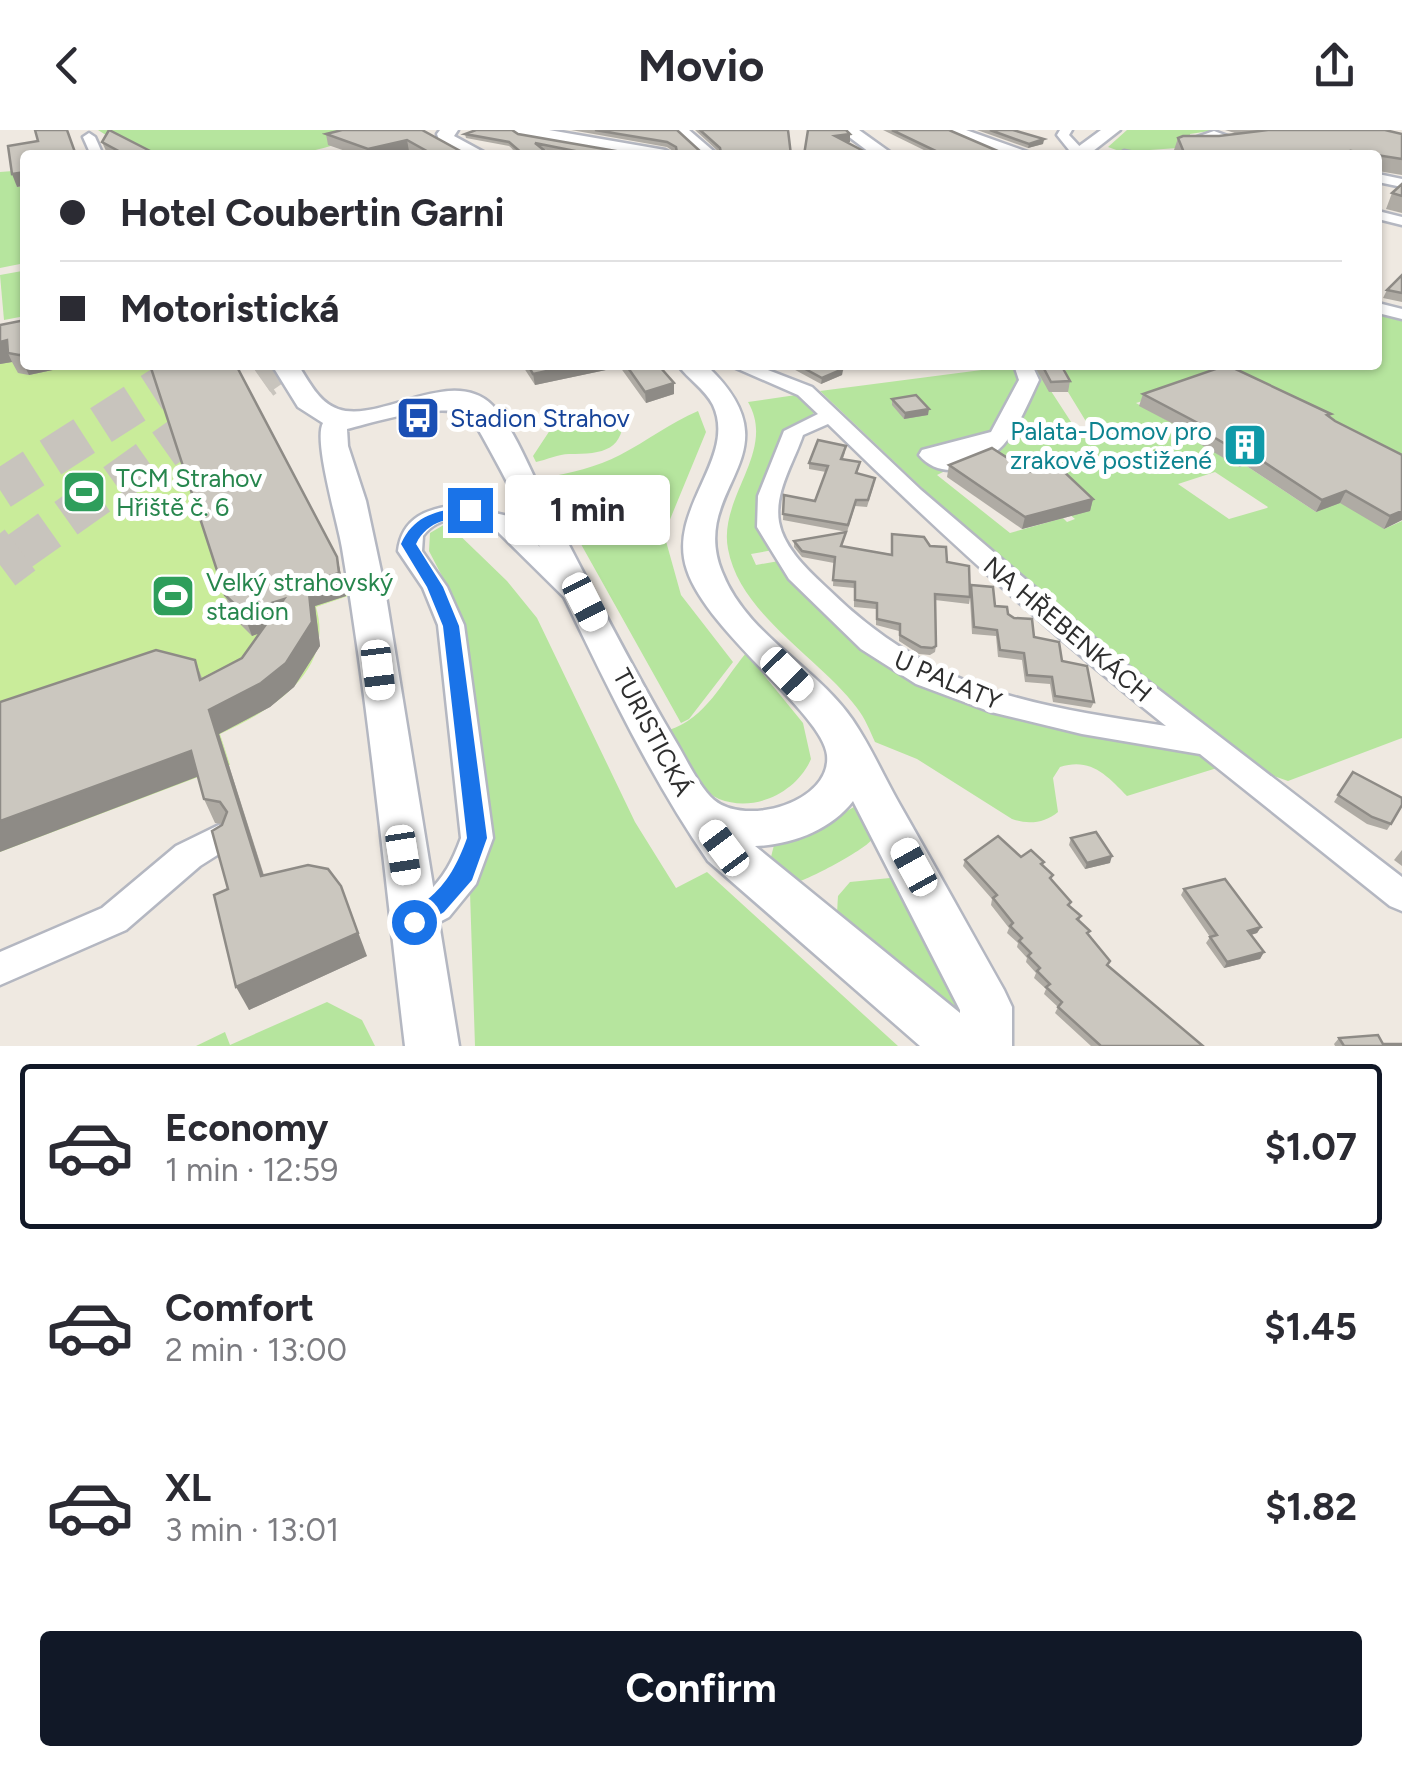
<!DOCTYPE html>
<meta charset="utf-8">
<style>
:root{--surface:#fff;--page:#f2f2f3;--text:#2b2b33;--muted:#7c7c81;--line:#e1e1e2;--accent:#111827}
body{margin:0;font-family:Figtree,sans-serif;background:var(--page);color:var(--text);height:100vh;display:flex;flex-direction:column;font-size:38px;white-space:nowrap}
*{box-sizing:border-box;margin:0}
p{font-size:32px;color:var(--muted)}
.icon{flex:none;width:55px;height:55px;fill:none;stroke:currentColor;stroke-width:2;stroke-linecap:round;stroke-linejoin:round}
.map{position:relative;height:916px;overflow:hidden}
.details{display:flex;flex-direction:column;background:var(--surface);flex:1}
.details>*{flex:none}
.banner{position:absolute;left:20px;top:20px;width:1362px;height:220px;border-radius:10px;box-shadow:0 2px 8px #0004;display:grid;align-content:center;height:220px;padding:0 40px;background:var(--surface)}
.end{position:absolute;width:45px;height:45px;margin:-22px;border:12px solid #1a73e8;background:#fff;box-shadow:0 0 0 5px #fff}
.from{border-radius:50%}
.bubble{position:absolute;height:70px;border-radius:10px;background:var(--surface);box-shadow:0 2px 8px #0004;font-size:32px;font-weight:700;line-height:70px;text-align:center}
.car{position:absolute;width:30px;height:60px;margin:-30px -15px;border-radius:12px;box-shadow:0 0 8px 2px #0007;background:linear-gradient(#fff 24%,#345 0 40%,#fff 0 76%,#345 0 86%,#fff 0)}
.banner b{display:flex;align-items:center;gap:35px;height:95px;font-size:38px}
.banner b+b{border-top:2px solid var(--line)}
.banner i{width:25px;height:25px;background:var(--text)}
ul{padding:18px 0 0;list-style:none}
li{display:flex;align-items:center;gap:30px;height:165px;margin:0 20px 15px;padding:0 20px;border:5px solid transparent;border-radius:10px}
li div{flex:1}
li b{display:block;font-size:38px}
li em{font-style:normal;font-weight:700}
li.active{border-color:var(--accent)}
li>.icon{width:90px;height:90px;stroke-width:1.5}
.button{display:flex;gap:20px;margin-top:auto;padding:20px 40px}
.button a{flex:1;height:115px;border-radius:10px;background:var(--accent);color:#fff;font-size:40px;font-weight:700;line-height:115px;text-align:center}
header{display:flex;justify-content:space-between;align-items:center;height:130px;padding:0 40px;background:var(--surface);font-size:45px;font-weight:700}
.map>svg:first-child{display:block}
.green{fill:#b6e59e;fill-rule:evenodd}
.pitch{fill:#c9ec9a}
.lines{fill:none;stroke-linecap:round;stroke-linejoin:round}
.highway-tunnel-far3{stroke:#c8c4bd;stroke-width:25;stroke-dasharray:25 12;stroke-linecap:butt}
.highway-tunnel-far2{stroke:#c8c4bd;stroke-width:32;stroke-dasharray:32 16;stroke-linecap:butt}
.highway-tunnel-far1{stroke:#c8c4bd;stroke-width:40;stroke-dasharray:40 20;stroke-linecap:butt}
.highway-tunnel{stroke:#c8c4bd;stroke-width:51;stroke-dasharray:51 25;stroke-linecap:butt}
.street-casing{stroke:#b4b7c1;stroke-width:5}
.secondary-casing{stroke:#b4b7c1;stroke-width:5}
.street{fill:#fff;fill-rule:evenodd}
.secondary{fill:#fff;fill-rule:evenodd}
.wall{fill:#afaba4}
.shaded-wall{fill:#8e8b86}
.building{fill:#cbc7bf;stroke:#8e8b86;stroke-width:2.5}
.route{fill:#1a73e8}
.labels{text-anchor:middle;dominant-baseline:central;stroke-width:10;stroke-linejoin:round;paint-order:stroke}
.transit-label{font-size:25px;fill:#164399;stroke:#fff;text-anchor:start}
.culture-label{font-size:25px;fill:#0d838f;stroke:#fff;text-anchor:end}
.leisure-label{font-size:25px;fill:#27864d;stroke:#fff;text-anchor:start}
.street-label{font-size:25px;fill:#2e2e2e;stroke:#fff}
</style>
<header><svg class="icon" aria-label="back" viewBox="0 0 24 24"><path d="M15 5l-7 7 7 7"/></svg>Movio<svg class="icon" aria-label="share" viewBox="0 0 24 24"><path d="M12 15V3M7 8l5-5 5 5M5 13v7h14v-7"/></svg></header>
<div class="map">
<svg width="1402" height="916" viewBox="0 0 1402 916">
<rect width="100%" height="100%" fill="#efe9e1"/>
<!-- green -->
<g class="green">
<path d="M98,0H385C353,8 319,22 287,25C235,30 141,31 98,0Z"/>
<polygon points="1127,0 1216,0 1190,4 1191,17 1122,22 1108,17"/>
<polygon points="13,41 17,57 25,57 25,133 0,138 0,42"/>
<polygon points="22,141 25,186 4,190 0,145"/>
<path d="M1378,185L1402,191V340L1149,269L1136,273L1206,312L1202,314L1239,337L1245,335L1316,382L1382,352L1384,399L1402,391V608L1288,651L1268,644L1065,485L964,398L820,261L1020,235L1025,245L1006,293L963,332L937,345L1010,403L1063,388L1067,392L1075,389L997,325L1036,238L1075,298H1090L1068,262L1065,235H1136L1146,240L1161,235H1378ZM1215,342L1268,377L1267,378L1229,389L1178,354Z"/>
<path d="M796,265L815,282L786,307L773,420L751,424L756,435L779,431L896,534L1189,620L1204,626L1217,638L1127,666C1107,645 1090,627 1060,637L1053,648L1058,682C1045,693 1028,695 1012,689L917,629L875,612C870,601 865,588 857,578C820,528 740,485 728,419C718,367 777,322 748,272Z"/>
<path d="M623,280C626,321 603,324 569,324C559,324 546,330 536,332L533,326L558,288Z"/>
<path d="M698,281L706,302L664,404L681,465L733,532L689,589L681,593L544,348C570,343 597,337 620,325C647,311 670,293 698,281Z"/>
<polygon points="447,393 507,451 537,488 635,692 676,758 707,742 898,916 475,916 470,762 489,711 457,475 429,421 430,403"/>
<path d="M746,523L803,593L811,629C797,662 755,683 719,669C696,659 681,620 669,600C706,588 722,552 746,523Z"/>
<path d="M854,677L872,709C868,718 810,749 797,752L771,727L774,715L796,709Z"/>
<polygon points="890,748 912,757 968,895 837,783 838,766 850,752"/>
<polygon points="327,872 362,890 375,916 196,916 225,902 230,915"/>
</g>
<!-- pitch -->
<path class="pitch" d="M0,216L25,235H234L351,465L316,477C335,541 273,580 220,604L230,635L0,722Z"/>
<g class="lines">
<!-- highway-tunnel-far3 -->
<polyline class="highway-tunnel-far3" points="516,25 555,0"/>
<!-- highway-tunnel-far2 -->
<g class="highway-tunnel-far2">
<polyline points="172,249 194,235"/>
<polyline points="261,249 281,235"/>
</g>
<!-- highway-tunnel-far1 -->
<g class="highway-tunnel-far1">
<polyline points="0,360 176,247"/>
<polyline points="17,423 265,247"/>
</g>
<!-- highway-tunnel -->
<polyline class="highway-tunnel" points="0,435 20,420"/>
<defs>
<g id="street">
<polygon points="676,0 689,0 718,25 704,25"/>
<polygon points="1060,0 1072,0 1069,5 1083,20 1110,25 1073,25 1057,5"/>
<polygon points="1214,1 1233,8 1235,11 1214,17 1194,8"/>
<polygon points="89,3 95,7 103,25 91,25 83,7"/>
<polygon points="1124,21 1143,25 1118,25"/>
<polygon points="1378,44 1402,49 1402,57 1378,52"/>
<polygon points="1378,81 1402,87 1402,95 1378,89"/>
<polygon points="1378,173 1402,179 1402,189 1378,183"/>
<path d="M729,235H755L812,257L921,360L1115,526L1402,747V781L1390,776L1200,624L1082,604L991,582L916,554L861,519L789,449L757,397L758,366L784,301L818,284L798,265ZM828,294C936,400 1048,502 1166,596C1028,575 931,560 828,459C809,441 784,419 779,392C774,362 794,332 803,305Z"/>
<path d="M1014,235H1032L1039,250C1029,271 1019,296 1004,314C983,337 942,353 919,325L922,320L991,302L1019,250Z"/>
<path d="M459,375L508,386L590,465L577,473L568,471L492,396C469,385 439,384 423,406L422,421L447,457L464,495L493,708L476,754L449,787L413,806L401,802L396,791C403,776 415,775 426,764C444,748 453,730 461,708L438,495L423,458L398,421C402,387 428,378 459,375Z"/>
<polygon points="219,695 230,699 235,708 230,717 200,736 126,800 0,855 0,822 102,778 176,716"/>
</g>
<g id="secondary">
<polygon points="440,0 458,0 454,6 489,25 466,25 440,13 437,4"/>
<polygon points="511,0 549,0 665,20 674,25 634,25 519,5"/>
<polygon points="840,0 859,0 894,25 873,25"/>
<polygon points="941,0 966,0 1036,25 1009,25"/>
<polygon points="1101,0 1120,0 1088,25 1067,25"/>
<path d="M272,235H298C309,251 318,272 338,279C380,294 451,235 492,275C515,299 529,339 544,367C586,447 627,529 673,607C685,626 698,656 714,670C746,697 832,672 827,625C823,584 707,502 687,440C666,379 738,328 713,275C705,259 688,249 678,235H706C802,325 687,356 722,442C746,504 815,536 852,589C870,615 884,647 900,675C935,736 969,798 1004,860L1012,877V916H920L708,731C613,593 557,435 473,290C453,267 375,292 347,299L348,316L366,371L385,460L459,916H405C385,750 370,583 342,418C338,393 313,310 323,293L298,277ZM853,671L960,880V883L755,716C791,715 831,700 853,671Z"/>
</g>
</defs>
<!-- street casing -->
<use href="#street" class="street-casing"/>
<!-- secondary casing -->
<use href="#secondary" class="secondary-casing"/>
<!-- street -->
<use href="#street" class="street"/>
<!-- secondary -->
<use href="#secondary" class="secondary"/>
</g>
<!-- wall -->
<g class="wall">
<polygon points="422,0 462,25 416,25 409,21 391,25 357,25 328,15 326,4"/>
<polygon points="571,0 677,0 702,23 720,23 695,0 788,0 791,25 572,25 542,19 550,25 520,25 509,16 466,8 465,4 518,4 633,24 676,23 667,17"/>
<polygon points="883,0 949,0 1007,25 934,25"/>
<polygon points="977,0 1013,0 1044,9 1043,14 1028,18"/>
<polygon points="1225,0 1385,0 1402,4 1402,45 1378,41 1378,25 1175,25 1173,23 1178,8 1238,4"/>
<polygon points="102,12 158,25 112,25 106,21"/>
<polygon points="1402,54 1402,83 1386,79 1392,63"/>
<polygon points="1402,145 1402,172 1383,168 1387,160"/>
<polygon points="25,190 25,235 76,235 29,245 18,243 12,232 0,234 0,195"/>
<polygon points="522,235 653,235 674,264 646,273 620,237 535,255"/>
<polygon points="786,235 835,235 843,239 842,245 821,254"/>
<polygon points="1034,235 1061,235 1070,251 1068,262 1049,262"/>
<polygon points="1143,264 1331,284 1329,287 1402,390 1384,399 1340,373 1316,382 1245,335 1239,337 1200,314 1202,309 1139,276"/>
<polygon points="892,269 928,285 904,289 892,275"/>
<polygon points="845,322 843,329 860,332 857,344 874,354 867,377 855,376 847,402 783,390 784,365 815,371 826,342 809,339 809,333"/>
<polygon points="949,335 1029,342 1093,369 1090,381 1022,399 947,347"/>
<polygon points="846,402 842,416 891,424 892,404 930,416 947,432 970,460 1008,484 1062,531 1094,572 1091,578 1053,572 1050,554 1025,552 1022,530 998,527 996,506 972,504 970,468 969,474 935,470 936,516 935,522 930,525 919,524 899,511 899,501 876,495 876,479 854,477 854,458 833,456 834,433 802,427 794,417 794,411"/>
<polygon points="343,450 346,466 315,476 320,516 294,557 270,577 219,604 264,745 367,826 249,880 228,759 222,694 215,693 204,669 195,530 202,548 242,528 259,503 252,506 234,488 225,465"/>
<polygon points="1353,642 1391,694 1387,700 1367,694 1334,672"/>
<polygon points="1071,708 1110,733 1085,739 1069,715"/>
<polygon points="1402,720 1402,736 1394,730"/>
<polygon points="1021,727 1044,732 1043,736 1069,776 1081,786 1079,791 1108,836 1203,916 1091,916 1055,883 1058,877 1044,864 1046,859 1034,848 1036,843 1026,832 1027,828 1017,817 1018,813 1007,803 1009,798 991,775 992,769 963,736 965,730"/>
<polygon points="1184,759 1261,797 1257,803 1251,805 1264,822 1260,829 1224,838 1206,813 1210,807 1181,765"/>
<polygon points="1339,908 1383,914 1402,916 1335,916 1334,914"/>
</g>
<!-- shaded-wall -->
<g class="shaded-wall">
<polygon points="850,4 850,12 834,15 835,6"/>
<polygon points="1044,9 1043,14 1028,18 1029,14"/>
<polygon points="407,10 409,21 391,25 369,25 368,19"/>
<polygon points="25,42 25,56 17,57 12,44"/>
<polygon points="7,210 8,223 12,232 0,234 0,212"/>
<polygon points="25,224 25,235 76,235 29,245 19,225"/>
<polygon points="575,235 620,235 620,237 535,255 533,244"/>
<polygon points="843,239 842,245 821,254 822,248"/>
<polygon points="674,253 674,264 646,273 645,262"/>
<polygon points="929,279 928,285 904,289 905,283"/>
<polygon points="1250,323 1245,335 1239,337 1244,325"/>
<polygon points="1346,361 1340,373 1316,382 1322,370"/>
<polygon points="1093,369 1090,381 1022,399 1025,387"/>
<polygon points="1402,381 1402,390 1384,399 1390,386"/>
<polygon points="337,427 346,466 315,476 320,516 294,557 270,577 219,604 271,769 261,746 209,580 308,453"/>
<polygon points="284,469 292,492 252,506 243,482"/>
<polygon points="191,621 202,645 0,722 0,691"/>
<polygon points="1112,726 1110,733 1085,739 1087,733"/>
<polygon points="341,756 367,826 249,880 236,857"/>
<polygon points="1261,797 1257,803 1244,807 1248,801"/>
<polygon points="1264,822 1260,829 1224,838 1227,832"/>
</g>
<!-- building -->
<g class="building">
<polygon points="35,0 67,0 76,25 25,25 25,42 12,44 8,16 38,11"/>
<polygon points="109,0 158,25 126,25 102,12"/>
<polygon points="342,0 422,0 462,22 447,25 434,25 407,10 368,19 326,4"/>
<polygon points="476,0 512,0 518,4 633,24 677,23 676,17 667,12 595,0 677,0 702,23 721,23 720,18 700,0 788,0 791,25 595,25 535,13 550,25 524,25 509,12 465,4"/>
<polygon points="808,0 846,0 850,4 835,6 871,25 804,25"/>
<polygon points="892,0 949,0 1007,25 944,25"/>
<polygon points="990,0 1013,0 1044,9 1029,14"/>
<polygon points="1268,0 1385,0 1402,4 1402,29 1351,21 1351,25 1185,25 1178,8 1183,6 1219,6"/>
<polygon points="1402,54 1402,66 1392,63"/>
<polygon points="1402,145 1402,163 1387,160"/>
<polygon points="25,190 25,224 19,225 8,223 7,210 0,212 0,195"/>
<polygon points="150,235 236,235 337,427 339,443 308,453 312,492 286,533 261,553 209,580 261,746 308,735 328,739 341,756 358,803 236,857 214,765 228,759 212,701 222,695 227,682 220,672 204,669 191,621 0,691 0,572 156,520 195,530 200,550 242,528 284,469 243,482 225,465"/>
<polygon points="528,235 575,235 533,244"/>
<polygon points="626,235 653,235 655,238 660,237 674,253 645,262"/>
<polygon points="798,235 835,235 843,239 822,248"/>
<polygon points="1042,235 1061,235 1070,251 1051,252"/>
<polygon points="1227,235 1331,284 1327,285 1335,291 1402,325 1402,381 1390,386 1346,361 1322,370 1250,323 1244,325 1205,302 1211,300 1143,264"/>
<polygon points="916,265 929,279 905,283 892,269"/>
<polygon points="818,310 846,316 841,329 860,332 856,343 875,348 868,370 856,370 848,395 783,384 784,365 815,371 828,336 809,333"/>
<polygon points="992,318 1029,342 1058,336 1093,369 1025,387 949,335"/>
<polygon points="846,402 841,416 892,425 892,404 924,407 930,416 946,417 947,432 969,436 970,467 935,464 936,516 932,518 921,517 900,505 900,494 877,489 877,473 855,470 855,452 833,450 835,427 802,421 794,411"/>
<polygon points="971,455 993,457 995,476 1007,477 1008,484 1014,488 1032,489 1034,507 1059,512 1062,531 1087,536 1094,572 1055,566 1052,547 1027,545 1024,523 1000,520 997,500 974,497"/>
<polygon points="1353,642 1402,668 1402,675 1391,694 1372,687 1338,665"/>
<polygon points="1096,702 1112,726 1087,733 1071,708"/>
<polygon points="998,706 1021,727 1031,720 1044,732 1041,734 1053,745 1050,748 1071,772 1068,775 1081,786 1077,789 1090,801 1087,803 1110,831 1107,835 1203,916 1101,916 1058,877 1062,872 1046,857 1050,854 1037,841 1040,838 1028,826 1031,823 1019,811 1022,808 1010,796 1013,793 993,768 997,765 965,730"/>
<polygon points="1225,749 1261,797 1248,801 1264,822 1227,832 1210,807 1217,805 1184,759"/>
<polygon points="1378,905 1383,914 1402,914 1402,916 1344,916 1339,908"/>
</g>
<!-- route -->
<path class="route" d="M470,376L475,377V384C451,389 428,389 416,414L443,457L459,496L487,708L472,750L444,782L414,801L406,799L402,792C408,781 417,778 427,770C448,753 458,733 467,708L443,496L427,457L401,414C415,383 439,381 470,376Z"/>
<!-- icons -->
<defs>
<symbol id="bus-square" viewBox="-11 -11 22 22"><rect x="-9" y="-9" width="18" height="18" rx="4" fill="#1a4fb4" stroke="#fff"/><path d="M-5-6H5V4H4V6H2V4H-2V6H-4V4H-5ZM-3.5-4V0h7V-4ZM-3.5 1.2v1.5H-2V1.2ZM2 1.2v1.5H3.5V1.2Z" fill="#fff"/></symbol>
<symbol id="building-square" viewBox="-11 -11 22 22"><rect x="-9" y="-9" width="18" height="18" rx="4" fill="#0f9aa8" stroke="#fff"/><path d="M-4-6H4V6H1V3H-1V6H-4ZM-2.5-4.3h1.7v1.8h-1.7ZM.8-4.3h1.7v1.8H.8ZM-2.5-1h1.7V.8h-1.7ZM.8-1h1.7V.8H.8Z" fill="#fff"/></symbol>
<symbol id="stadium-square" viewBox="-11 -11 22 22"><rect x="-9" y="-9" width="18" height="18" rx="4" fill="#2e9e5b" stroke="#fff"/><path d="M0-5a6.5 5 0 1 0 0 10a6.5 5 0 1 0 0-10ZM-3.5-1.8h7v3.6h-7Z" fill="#fff"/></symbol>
</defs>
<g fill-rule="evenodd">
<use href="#bus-square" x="393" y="263" width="50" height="50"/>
<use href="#building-square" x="1220" y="290" width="50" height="50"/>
<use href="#stadium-square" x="59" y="337" width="50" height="50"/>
<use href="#stadium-square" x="148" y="441" width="50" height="50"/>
</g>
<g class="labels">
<!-- transit labels -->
<g class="transit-label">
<text x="450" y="288">Stadion Strahov</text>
</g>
<!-- culture labels -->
<g class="culture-label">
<text x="1212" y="301">Palata-Domov pro<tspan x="1212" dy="29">zrakově postižené</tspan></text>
</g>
<!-- leisure labels -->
<g class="leisure-label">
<text x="116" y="348">TCM Strahov<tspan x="116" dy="29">Hřiště č. 6</tspan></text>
<text x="206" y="452">Velký strahovský<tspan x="206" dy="29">stadion</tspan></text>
</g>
<!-- street labels -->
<g class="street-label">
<text transform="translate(1068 499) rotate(40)">NA HŘEBENKÁCH</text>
<text transform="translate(948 550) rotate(23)">U PALATY</text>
<text transform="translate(653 602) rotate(62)">TURISTICKÁ</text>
</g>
</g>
</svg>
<i class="end from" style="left:414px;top:792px"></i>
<i class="end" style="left:470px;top:380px"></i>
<div class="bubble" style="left:505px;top:345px;width:165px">1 min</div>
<i class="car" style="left:585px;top:472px;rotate:153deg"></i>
<i class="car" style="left:378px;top:540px;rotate:173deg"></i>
<i class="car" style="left:787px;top:544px;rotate:136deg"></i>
<i class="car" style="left:724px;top:718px;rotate:323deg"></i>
<i class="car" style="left:403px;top:725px;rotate:171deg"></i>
<i class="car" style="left:914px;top:737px;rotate:331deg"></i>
<div class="banner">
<b><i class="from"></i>Hotel Coubertin Garni</b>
<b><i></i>Motoristická</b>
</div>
</div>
<section class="details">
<ul>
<li class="active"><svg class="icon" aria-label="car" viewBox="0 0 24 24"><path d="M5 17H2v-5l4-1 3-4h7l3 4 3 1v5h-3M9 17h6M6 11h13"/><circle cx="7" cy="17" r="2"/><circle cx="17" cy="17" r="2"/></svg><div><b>Economy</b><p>1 min · 12:59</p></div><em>$1.07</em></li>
<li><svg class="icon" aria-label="car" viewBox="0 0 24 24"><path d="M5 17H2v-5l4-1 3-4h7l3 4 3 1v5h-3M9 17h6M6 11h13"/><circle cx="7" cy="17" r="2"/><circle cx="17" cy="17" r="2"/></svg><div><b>Comfort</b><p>2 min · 13:00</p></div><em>$1.45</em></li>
<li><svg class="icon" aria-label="car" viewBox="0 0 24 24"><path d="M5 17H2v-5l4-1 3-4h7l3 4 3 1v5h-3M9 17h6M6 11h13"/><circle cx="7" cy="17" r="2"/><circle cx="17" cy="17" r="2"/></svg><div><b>XL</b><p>3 min · 13:01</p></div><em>$1.82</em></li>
</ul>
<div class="button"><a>Confirm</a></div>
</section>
